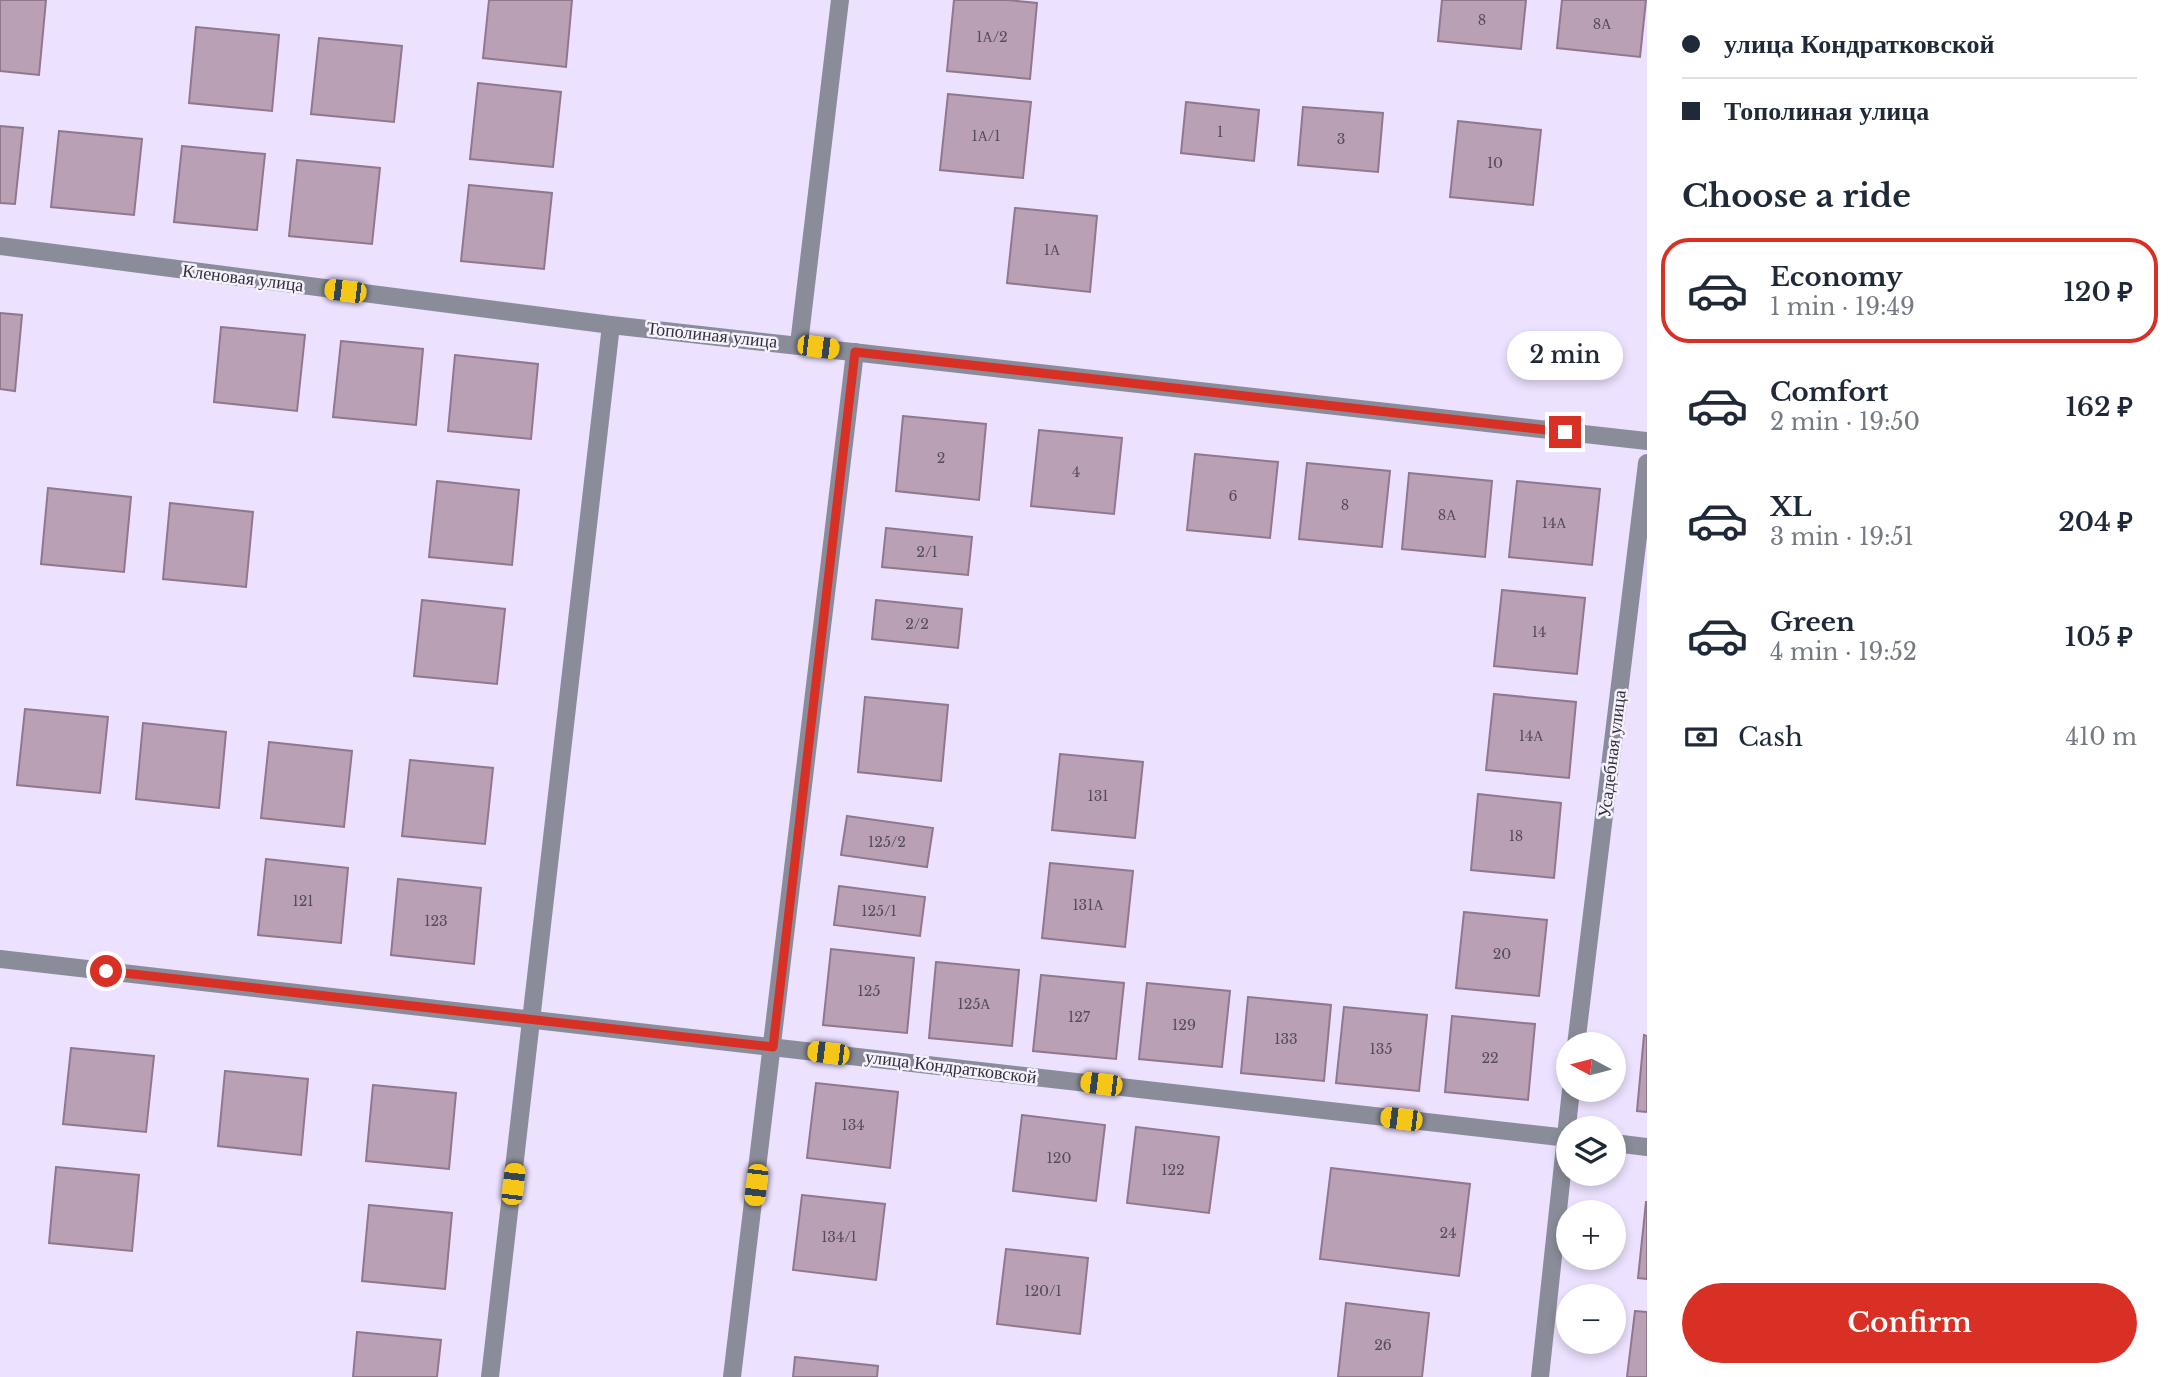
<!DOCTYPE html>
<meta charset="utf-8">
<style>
:root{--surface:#fff;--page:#f6f6f7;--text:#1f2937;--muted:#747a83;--line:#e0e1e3;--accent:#d93025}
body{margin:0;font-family:"Libre Baskerville",serif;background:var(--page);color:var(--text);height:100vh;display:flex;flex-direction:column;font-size:26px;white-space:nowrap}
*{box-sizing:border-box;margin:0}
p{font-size:23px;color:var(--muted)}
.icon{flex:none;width:38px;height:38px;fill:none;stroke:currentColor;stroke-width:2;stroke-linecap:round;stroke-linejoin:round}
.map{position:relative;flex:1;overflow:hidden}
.details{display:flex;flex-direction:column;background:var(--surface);width:525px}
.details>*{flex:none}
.hud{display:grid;align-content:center;height:154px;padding:0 35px;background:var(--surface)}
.needle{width:46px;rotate:277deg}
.tools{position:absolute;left:1556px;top:1032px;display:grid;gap:14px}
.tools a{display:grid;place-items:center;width:70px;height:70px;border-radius:50%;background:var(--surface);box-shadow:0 4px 10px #0003;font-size:35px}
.end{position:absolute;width:32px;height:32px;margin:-16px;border:9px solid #d93025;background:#fff;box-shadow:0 0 0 4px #fff}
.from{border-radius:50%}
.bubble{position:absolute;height:49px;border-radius:24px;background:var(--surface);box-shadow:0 4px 10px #0003;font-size:23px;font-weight:600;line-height:49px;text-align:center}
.car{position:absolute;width:21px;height:42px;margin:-21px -10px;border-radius:9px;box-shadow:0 0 5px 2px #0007;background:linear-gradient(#f5c518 24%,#345 0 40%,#f5c518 0 76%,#345 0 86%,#f5c518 0)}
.hud b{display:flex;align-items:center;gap:24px;height:66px;font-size:26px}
.hud b+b{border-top:2px solid var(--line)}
.hud i{width:18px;height:18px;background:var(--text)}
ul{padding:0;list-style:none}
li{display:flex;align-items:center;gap:21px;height:105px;margin:0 14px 10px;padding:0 21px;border:4px solid transparent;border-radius:28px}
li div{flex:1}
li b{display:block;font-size:26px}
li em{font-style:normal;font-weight:600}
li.on{border-color:var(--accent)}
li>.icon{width:63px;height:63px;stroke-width:1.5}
h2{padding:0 35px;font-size:32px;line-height:84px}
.pay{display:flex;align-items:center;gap:18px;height:77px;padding:0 35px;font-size:26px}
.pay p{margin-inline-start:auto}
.button{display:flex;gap:14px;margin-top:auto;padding:14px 35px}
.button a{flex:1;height:80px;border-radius:42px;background:var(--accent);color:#fff;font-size:28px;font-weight:600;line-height:80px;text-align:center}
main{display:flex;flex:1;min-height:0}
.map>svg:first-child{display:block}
.building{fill:#baa0b5;stroke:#90788b;stroke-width:2}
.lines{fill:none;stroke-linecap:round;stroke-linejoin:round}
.minor{stroke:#8a8d99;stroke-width:18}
.route{stroke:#d93025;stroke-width:9}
.labels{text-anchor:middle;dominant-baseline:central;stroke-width:5;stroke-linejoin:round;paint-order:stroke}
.number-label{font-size:14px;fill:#554b59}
.street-label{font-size:18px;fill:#332f3a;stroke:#f6f2fd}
</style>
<main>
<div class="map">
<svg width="1647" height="1377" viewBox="0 0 1647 1377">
<rect width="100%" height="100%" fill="#ece1fe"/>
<!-- building -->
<g class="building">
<polygon points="0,0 46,0 39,75 0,71"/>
<polygon points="489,0 572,0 566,67 483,58"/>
<polygon points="954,0 1007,0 1037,3 1030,79 947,71"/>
<polygon points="1442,0 1526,0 1521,49 1438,41"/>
<polygon points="1562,0 1646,0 1640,57 1557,48"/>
<polygon points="196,27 279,35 272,111 189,103"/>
<polygon points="319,38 402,46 394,122 311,114"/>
<polygon points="478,83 561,92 553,167 470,159"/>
<polygon points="948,94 1031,102 1023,178 940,170"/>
<polygon points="1186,102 1259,110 1254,161 1181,153"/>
<polygon points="1303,107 1383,113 1378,172 1298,165"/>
<polygon points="1458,121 1541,130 1533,205 1450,197"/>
<polygon points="0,126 23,128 15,204 0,203"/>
<polygon points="59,131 142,139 134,215 51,207"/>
<polygon points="182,146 265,154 257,230 174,222"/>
<polygon points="297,160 380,168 372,244 289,236"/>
<polygon points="469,185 552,193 544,269 461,261"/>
<polygon points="1015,208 1097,216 1090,292 1007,283"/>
<polygon points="0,313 22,315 15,391 0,389"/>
<polygon points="221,327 305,335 297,411 214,402"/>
<polygon points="341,341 423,349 416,425 333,417"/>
<polygon points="455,355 538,364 531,439 448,431"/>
<polygon points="903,416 986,424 979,500 896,491"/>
<polygon points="1039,430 1122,438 1114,514 1031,506"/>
<polygon points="1195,454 1278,462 1270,538 1187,530"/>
<polygon points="1307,463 1390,471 1382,547 1299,539"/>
<polygon points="1409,473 1492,481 1485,557 1402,549"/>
<polygon points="437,481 519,490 512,565 429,557"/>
<polygon points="1517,481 1600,489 1592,565 1509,557"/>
<polygon points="48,488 131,497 124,572 41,564"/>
<polygon points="170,503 253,512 246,587 163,579"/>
<polygon points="886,528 972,537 968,575 882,567"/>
<polygon points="1502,590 1585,598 1577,674 1494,666"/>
<polygon points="422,600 505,609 497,684 414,676"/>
<polygon points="876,600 962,609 958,648 872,639"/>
<polygon points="1494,694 1576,702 1569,778 1486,770"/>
<polygon points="865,697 948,705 941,781 858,772"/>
<polygon points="25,709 108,717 100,793 17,785"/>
<polygon points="143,723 226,732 219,808 136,799"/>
<polygon points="269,742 352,751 344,827 261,818"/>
<polygon points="1060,754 1143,762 1135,838 1052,830"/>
<polygon points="410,760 493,768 485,844 402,836"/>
<polygon points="1478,794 1561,803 1554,878 1471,870"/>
<polygon points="847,816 933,828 927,867 841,855"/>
<polygon points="266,859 348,868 341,943 258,935"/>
<polygon points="1050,863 1133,871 1125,947 1042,938"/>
<polygon points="398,879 481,888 474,964 391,955"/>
<polygon points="839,886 925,897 920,936 834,925"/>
<polygon points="1464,912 1547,920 1539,996 1456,988"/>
<polygon points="831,949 914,958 907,1033 823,1025"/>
<polygon points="936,962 1019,970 1012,1046 929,1038"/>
<polygon points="1041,975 1124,983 1116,1059 1033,1051"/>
<polygon points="1147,983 1230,991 1222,1067 1139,1059"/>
<polygon points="1248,997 1331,1005 1324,1081 1241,1073"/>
<polygon points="1344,1007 1427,1015 1419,1091 1336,1083"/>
<polygon points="1452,1016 1535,1024 1528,1100 1445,1092"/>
<polygon points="1644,1035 1647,1036 1647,1112 1637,1111"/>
<polygon points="71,1048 154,1056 146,1132 63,1124"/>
<polygon points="225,1071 308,1079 301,1155 218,1146"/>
<polygon points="816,1083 898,1092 890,1168 807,1158"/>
<polygon points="373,1085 456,1093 449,1169 366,1161"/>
<polygon points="1022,1115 1105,1125 1096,1201 1013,1191"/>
<polygon points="1136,1127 1219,1137 1209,1213 1127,1203"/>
<polygon points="56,1167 139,1175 132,1251 49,1243"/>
<polygon points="1331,1168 1470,1184 1459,1276 1320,1259"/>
<polygon points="802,1195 885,1204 876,1280 793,1270"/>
<polygon points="1646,1202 1647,1202 1647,1279 1638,1278"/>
<polygon points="369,1205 452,1213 445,1289 362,1281"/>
<polygon points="1006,1249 1088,1258 1080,1334 997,1324"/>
<polygon points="1346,1303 1429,1313 1422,1377 1338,1377"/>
<polygon points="1635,1311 1647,1312 1647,1377 1627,1377"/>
<polygon points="357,1332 441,1340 437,1377 353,1377"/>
<polygon points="795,1357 878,1366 877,1377 793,1377"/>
</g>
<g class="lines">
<!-- minor -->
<g class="minor">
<polyline points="0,246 611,325 1647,441"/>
<polyline points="799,344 840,0"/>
<polyline points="0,959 1568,1138"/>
<polyline points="1576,1045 1647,463"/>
<polyline points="1614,1143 1647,1147"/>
<polyline points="490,1377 611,325"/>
<polyline points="732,1377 855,352"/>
<polyline points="1540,1377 1571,1090"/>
</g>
</g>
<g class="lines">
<!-- route -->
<polyline class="route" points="106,971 773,1047 855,352 1565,432"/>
</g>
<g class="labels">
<!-- number labels -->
<g class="number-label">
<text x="1482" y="20">8</text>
<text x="1602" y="24">8А</text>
<text x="992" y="37">1А/2</text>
<text x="1220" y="132">1</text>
<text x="986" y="136">1А/1</text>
<text x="1341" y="139">3</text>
<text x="1495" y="163">10</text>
<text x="1052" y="250">1А</text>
<text x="941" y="458">2</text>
<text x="1076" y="472">4</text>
<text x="1233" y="496">6</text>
<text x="1345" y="505">8</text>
<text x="1447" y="515">8А</text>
<text x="1554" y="523">14А</text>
<text x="927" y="552">2/1</text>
<text x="917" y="624">2/2</text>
<text x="1539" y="632">14</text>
<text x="1531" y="736">14А</text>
<text x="1098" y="796">131</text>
<text x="1516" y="836">18</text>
<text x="887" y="842">125/2</text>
<text x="303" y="901">121</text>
<text x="1088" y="905">131А</text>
<text x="879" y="911">125/1</text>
<text x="436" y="921">123</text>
<text x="1502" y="954">20</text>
<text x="869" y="991">125</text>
<text x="974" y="1004">125А</text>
<text x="1079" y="1017">127</text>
<text x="1184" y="1025">129</text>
<text x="1286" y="1039">133</text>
<text x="1381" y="1049">135</text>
<text x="1490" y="1058">22</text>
<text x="853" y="1125">134</text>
<text x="1059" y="1158">120</text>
<text x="1173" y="1170">122</text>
<text x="1448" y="1233">24</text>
<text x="839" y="1237">134/1</text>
<text x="1043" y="1291">120/1</text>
<text x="1383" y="1345">26</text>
</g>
<!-- street labels -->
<g class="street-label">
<text transform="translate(243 278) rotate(7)">Кленовая улица</text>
<text transform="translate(712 335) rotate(6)">Тополиная улица</text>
<text transform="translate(1612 754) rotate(-83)">Усадебная улица</text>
<text transform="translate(951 1067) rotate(7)">улица Кондратковской</text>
</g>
</g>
</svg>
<div class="tools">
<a><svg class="needle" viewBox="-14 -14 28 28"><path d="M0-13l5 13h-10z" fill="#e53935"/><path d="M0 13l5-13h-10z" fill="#747a83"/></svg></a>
<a><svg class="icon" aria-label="layers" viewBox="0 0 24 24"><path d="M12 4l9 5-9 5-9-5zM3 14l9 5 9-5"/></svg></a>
<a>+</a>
<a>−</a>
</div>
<i class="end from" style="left:106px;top:971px"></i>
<i class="end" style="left:1565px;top:432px"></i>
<div class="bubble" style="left:1507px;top:331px;width:116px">2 min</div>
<i class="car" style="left:345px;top:291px;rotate:277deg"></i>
<i class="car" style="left:818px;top:347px;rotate:97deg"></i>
<i class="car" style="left:828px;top:1053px;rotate:277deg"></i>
<i class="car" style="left:1101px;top:1084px;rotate:277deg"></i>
<i class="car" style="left:1401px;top:1119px;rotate:277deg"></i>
<i class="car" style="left:513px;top:1184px;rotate:7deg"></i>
<i class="car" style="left:756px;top:1185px;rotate:187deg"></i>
</div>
<section class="details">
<div class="hud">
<b><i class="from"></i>улица Кондратковской</b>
<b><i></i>Тополиная улица</b>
</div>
<h2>Choose a ride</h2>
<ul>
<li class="on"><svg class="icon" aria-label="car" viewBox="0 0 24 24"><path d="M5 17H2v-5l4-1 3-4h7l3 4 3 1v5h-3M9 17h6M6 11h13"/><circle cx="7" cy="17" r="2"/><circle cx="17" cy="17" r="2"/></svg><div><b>Economy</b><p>1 min · 19:49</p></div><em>120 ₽</em></li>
<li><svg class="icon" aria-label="car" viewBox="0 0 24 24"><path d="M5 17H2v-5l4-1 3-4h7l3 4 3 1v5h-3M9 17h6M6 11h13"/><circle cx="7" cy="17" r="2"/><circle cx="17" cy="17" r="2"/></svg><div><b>Comfort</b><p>2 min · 19:50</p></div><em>162 ₽</em></li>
<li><svg class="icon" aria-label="car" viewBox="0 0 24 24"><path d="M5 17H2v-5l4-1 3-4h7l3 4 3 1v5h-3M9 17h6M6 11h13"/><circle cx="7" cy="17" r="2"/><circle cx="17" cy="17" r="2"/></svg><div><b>XL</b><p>3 min · 19:51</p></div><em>204 ₽</em></li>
<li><svg class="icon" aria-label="car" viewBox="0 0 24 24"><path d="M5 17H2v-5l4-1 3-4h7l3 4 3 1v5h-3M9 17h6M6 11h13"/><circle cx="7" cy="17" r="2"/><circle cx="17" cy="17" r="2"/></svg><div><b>Green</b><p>4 min · 19:52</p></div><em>105 ₽</em></li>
</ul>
<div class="pay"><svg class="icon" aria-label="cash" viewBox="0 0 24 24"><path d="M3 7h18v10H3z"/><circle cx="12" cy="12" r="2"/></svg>Cash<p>410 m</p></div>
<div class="button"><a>Confirm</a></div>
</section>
</main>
